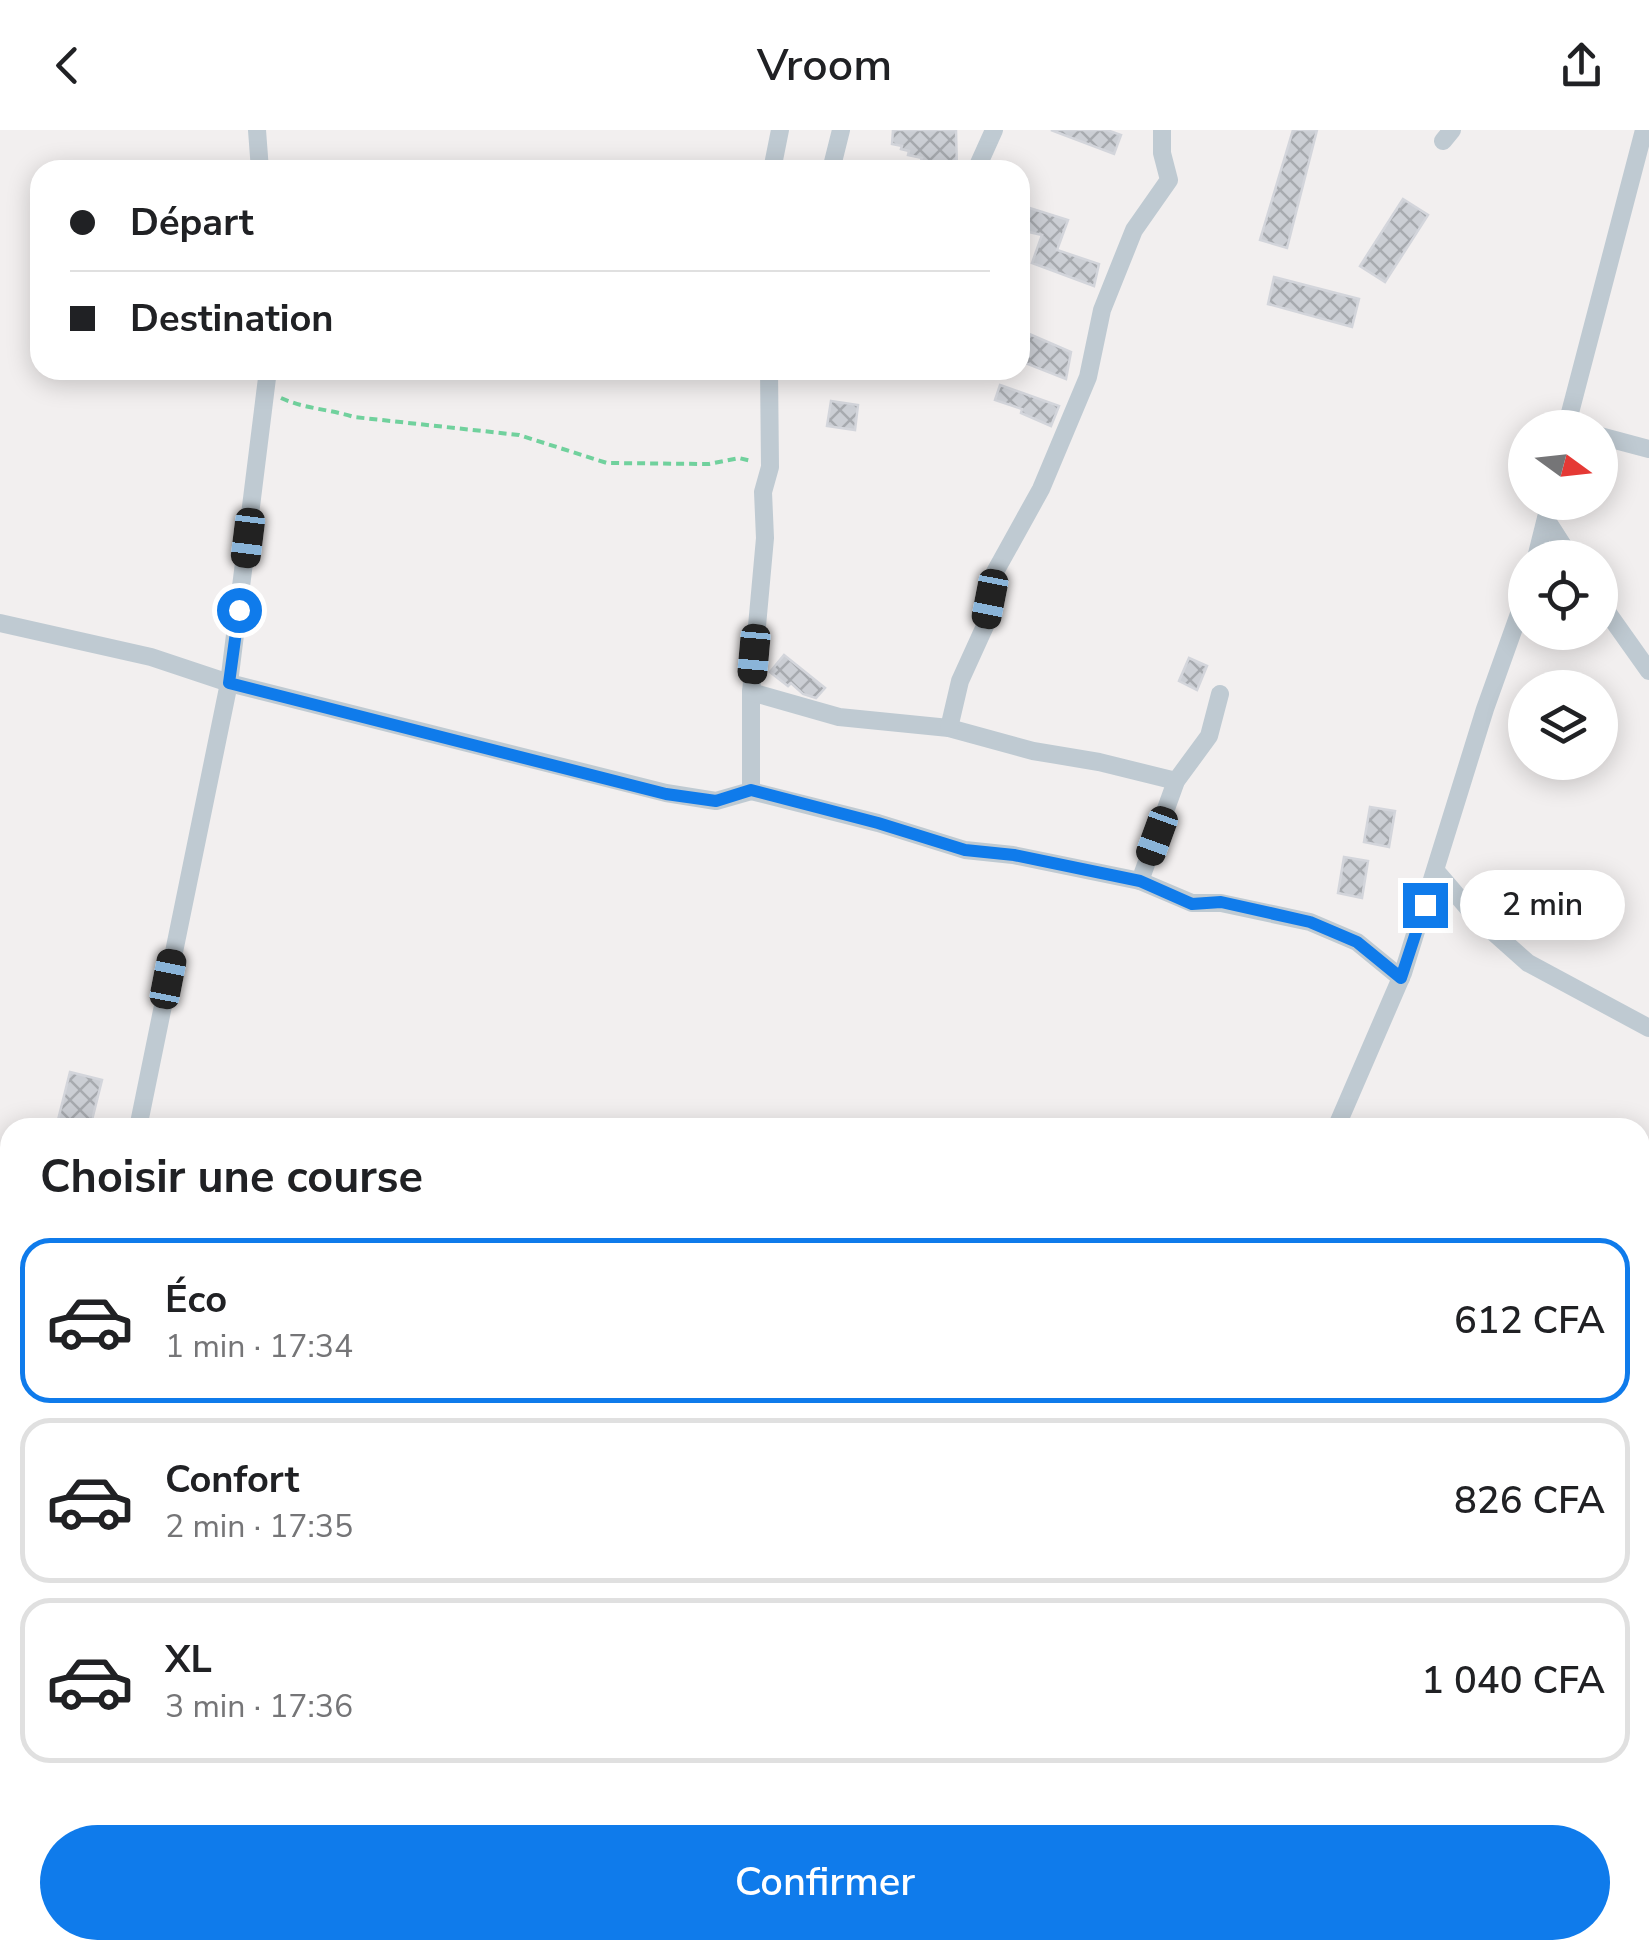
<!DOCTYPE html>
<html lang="fr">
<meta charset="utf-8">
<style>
:root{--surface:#fff;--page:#f6f6f6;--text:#202124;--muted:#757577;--line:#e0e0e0;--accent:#0f7beb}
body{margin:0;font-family:"Nunito Sans",sans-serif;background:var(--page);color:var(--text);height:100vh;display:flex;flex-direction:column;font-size:38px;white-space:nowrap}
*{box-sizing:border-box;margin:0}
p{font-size:32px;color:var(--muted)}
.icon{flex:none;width:55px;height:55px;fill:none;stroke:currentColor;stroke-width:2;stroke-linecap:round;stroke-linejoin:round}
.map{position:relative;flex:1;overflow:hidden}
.side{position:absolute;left:0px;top:988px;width:1650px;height:842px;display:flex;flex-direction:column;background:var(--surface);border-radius:30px 30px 0 0;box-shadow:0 5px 25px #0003}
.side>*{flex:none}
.hud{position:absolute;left:30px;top:30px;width:1000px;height:220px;border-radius:30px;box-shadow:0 5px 25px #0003;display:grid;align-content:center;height:220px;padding:0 40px;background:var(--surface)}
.needle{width:65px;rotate:105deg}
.fabs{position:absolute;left:1508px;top:280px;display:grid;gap:20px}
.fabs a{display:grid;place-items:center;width:110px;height:110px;border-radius:50%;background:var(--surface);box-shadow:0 5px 25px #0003;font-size:50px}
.end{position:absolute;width:45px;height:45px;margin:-22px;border:12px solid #0f7beb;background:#fff;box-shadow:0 0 0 5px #fff}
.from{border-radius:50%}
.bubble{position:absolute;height:70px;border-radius:35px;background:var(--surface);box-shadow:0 5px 25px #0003;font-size:32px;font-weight:600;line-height:70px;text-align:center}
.car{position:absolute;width:30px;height:60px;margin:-30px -15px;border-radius:12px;box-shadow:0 0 8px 2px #0007;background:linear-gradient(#222 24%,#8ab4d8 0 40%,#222 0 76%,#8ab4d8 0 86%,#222 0)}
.hud b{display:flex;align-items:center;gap:35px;height:95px;font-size:38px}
.hud b+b{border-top:2px solid var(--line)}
.hud i{width:25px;height:25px;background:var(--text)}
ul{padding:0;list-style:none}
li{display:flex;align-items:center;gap:30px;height:165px;margin:0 20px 15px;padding:0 20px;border:5px solid var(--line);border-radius:30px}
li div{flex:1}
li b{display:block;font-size:38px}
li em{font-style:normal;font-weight:600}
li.on{border-color:var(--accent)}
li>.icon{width:90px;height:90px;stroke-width:1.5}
h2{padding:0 40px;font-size:45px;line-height:120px}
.cta{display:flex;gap:20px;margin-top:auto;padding:20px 40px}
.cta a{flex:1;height:115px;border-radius:60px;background:var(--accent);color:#fff;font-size:40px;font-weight:600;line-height:115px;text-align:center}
header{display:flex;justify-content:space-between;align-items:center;height:130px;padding:0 40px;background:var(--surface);font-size:45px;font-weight:600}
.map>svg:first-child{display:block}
.building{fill:url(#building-cross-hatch);stroke:#d3d5db;stroke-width:2.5}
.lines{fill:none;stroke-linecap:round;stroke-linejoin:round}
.path{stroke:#71d19d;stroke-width:4;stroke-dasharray:8 5;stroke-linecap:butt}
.minor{stroke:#bfcad2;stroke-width:18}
.route{stroke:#0f7beb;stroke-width:12}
</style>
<header><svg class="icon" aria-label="back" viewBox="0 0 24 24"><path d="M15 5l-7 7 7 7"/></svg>Vroom<svg class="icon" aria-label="share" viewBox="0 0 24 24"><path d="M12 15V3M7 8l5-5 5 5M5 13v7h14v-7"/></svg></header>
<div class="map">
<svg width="1649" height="1829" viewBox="0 0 1649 1829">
<defs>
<pattern id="building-cross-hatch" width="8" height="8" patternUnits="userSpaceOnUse" patternTransform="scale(2.5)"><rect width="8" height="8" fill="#cbced4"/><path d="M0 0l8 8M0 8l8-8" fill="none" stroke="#a7aaaf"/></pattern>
</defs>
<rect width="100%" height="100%" fill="#f2efef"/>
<!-- building -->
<g class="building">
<polygon points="893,0 956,0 957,40 938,40 920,33 922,28 908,25 909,21 901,19 902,16 892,14"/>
<polygon points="1051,0 1107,0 1121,5 1114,24"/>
<polygon points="1293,0 1317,0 1287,118 1260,110"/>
<polygon points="1403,69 1428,85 1385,152 1360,136"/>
<polygon points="1020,75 1068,90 1057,120 1099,134 1094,156 1032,133 1042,105 1020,100"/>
<polygon points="1274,147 1359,169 1352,197 1268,174"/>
<polygon points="1020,200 1071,222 1066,249 1020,231"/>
<polygon points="1000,255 1059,276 1051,296 1021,283 1022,279 995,270"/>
<polygon points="831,271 858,275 855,300 827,296"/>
<polygon points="784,525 825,558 816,568 803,564 791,553 788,556 770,542"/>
<polygon points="1189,528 1207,536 1197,560 1179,551"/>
<polygon points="1370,677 1395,681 1389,717 1364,712"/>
<polygon points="1344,727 1368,731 1362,768 1338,763"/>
<polygon points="70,942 102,950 90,998 56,998"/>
</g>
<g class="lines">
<!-- path -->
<path class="path" d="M281,268C305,279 329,279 354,287L519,305L607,333L709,334L739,328L751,331"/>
<!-- minor -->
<g class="minor">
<polyline points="257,0 260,40"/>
<polyline points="1443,11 1452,0"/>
<polyline points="772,40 780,0"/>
<polyline points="831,40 841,0"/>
<polyline points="976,40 994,0"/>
<polyline points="1566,298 1644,0"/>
<polyline points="1600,306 1649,319"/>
<polyline points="1546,389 1571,428"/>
<polyline points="1536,428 1550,372"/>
<polyline points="1600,472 1649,541"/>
<polyline points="0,493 151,527 229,553 666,663 716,671 751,661 751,562 765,408 763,362 770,337 769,240"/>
<polyline points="751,562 839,587 949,598 1033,621 1099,632 1176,651"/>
<polyline points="949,598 960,551 985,496 995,442 1041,359 1088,247 1102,180 1134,100 1169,50 1162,23 1162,0"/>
<polyline points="751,661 878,693 965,720 1013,725 1140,751 1192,773 1221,773 1310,792 1357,812 1401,848"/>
<polyline points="1436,741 1473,784 1528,833 1649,898"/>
<polyline points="1140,751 1176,651 1209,606 1220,564"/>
<polyline points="138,998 229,553 268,240"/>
<polyline points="1336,998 1403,843 1485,579 1525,467"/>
<polyline points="1640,1335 1649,1327"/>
<polyline points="0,1616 10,1575"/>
<polyline points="1164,1820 1180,1829"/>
<polyline points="1544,1820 1562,1829"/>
<polyline points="890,1829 895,1820"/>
<polyline points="1325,1829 1327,1820"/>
<polyline points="1512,1829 1516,1820"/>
</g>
</g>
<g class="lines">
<!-- route -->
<polyline class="route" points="239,480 229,553 666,664 716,671 751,660 878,693 965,720 1014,725 1140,751 1192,774 1221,772 1310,792 1357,812 1401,848 1425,775"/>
</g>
</svg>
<div class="fabs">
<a><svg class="needle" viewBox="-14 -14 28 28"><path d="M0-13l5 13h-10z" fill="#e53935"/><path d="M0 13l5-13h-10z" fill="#757577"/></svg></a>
<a><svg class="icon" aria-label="locate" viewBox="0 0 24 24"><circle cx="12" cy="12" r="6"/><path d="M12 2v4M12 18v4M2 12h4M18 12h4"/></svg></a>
<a><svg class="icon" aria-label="layers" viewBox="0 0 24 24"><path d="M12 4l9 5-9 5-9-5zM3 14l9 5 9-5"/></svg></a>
</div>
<i class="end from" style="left:239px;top:480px"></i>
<i class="end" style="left:1425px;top:775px"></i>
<div class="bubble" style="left:1460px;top:740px;width:165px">2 min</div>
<i class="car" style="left:248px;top:408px;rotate:187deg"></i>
<i class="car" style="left:990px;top:469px;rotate:191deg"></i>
<i class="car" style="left:754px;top:524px;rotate:185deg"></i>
<i class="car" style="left:1157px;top:706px;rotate:200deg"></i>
<i class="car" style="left:168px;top:849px;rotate:11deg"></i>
<div class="hud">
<b><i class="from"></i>Départ</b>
<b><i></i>Destination</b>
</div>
<section class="side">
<h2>Choisir une course</h2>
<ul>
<li class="on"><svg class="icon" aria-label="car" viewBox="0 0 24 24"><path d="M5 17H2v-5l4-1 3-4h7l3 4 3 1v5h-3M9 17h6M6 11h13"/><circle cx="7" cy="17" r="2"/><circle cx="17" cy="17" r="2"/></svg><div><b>Éco</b><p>1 min · 17:34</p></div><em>612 CFA</em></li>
<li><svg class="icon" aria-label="car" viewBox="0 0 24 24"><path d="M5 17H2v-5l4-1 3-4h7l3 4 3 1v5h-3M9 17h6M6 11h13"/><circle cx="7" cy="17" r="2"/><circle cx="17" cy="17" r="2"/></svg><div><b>Confort</b><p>2 min · 17:35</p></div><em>826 CFA</em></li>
<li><svg class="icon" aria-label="car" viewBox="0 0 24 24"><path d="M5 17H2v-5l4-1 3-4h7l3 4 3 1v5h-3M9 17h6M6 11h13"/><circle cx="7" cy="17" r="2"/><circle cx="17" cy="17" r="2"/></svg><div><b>XL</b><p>3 min · 17:36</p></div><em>1 040 CFA</em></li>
</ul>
<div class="cta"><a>Confirmer</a></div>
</section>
</div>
